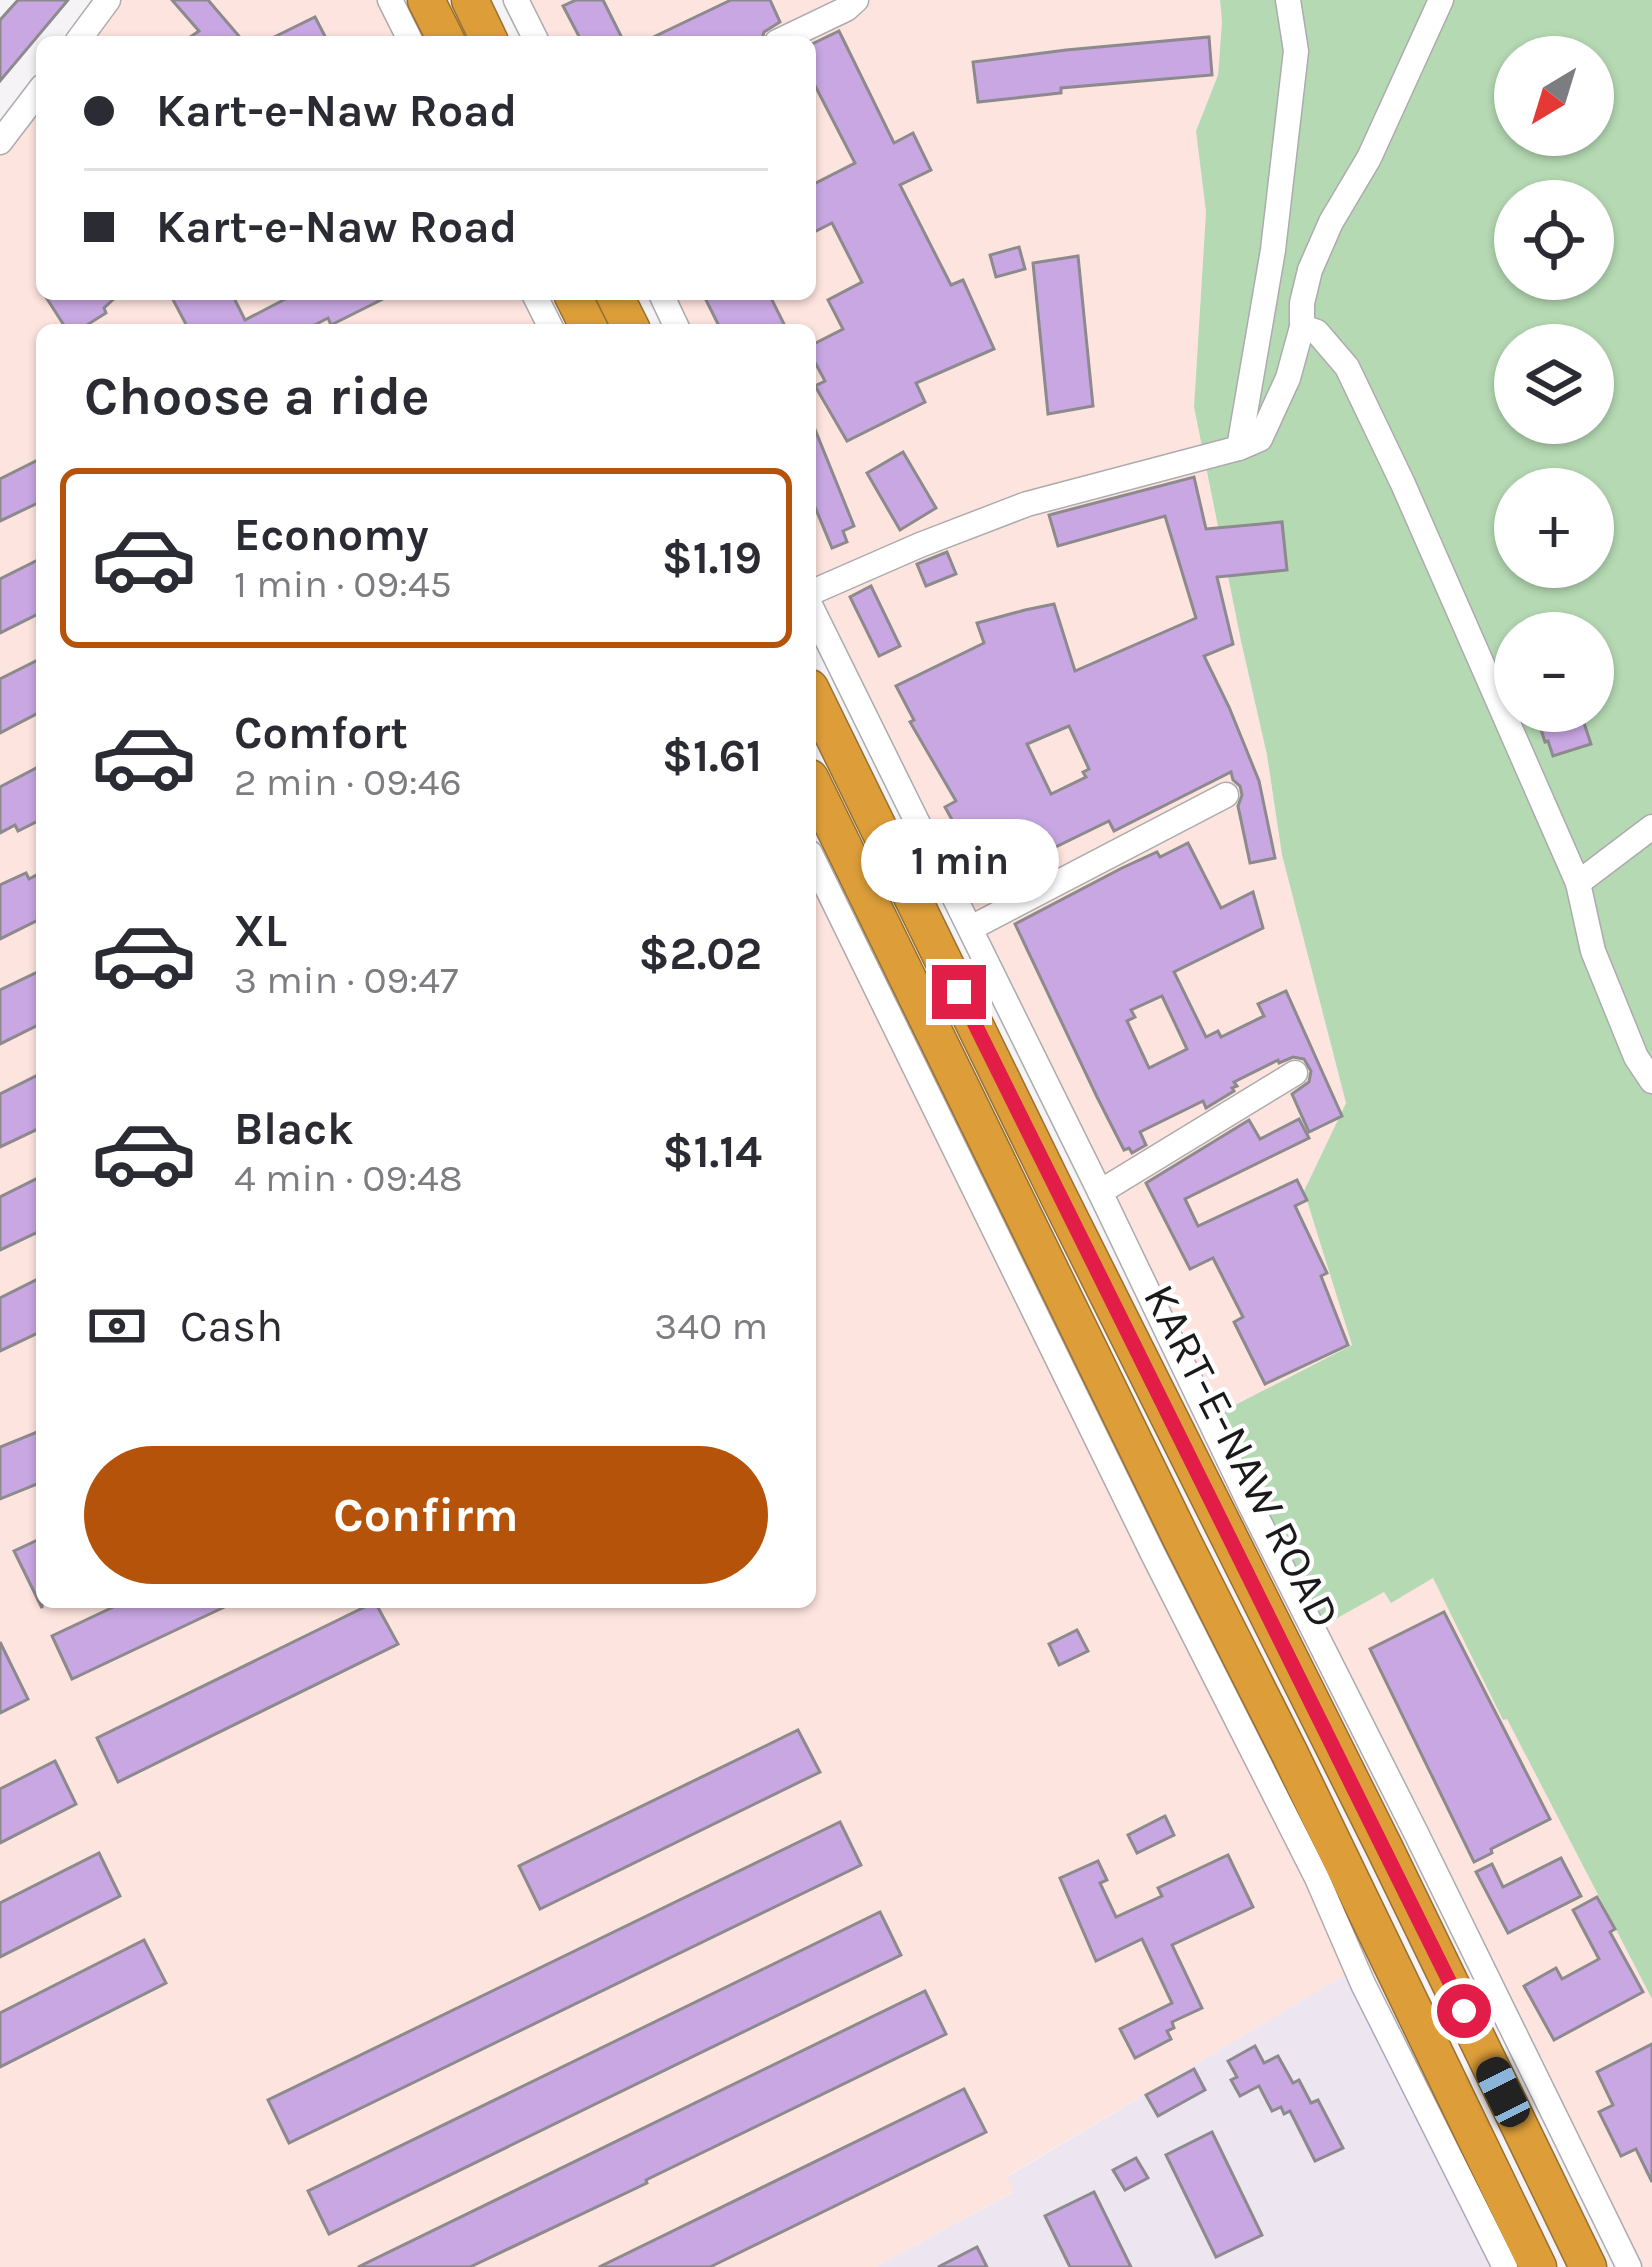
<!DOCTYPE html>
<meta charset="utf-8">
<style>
:root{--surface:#fff;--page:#f7f7f7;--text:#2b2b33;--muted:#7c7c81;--line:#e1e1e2;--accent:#b45309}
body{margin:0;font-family:Karla,sans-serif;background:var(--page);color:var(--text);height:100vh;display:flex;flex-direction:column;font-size:45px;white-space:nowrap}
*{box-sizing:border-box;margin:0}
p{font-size:39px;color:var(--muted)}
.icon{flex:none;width:66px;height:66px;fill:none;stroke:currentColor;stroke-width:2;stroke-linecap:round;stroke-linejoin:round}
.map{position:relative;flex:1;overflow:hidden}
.drawer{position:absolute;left:36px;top:324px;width:780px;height:1284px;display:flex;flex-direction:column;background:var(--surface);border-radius:18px;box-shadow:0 3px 9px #0004}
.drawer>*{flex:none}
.banner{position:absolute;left:36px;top:36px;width:780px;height:264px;border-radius:18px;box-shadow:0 3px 9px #0004;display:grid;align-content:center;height:264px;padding:0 48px;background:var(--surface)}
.needle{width:78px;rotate:218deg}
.buttons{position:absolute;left:1494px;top:36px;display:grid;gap:24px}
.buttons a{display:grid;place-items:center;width:120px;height:120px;border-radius:50%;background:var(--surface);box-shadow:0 3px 9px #0004;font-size:60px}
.end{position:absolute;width:54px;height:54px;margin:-27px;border:15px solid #e11d48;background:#fff;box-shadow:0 0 0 6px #fff}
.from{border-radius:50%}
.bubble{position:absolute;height:84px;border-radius:42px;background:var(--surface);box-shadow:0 3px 9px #0004;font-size:39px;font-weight:700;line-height:84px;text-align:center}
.car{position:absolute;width:36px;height:72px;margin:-36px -18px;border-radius:15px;box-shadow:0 0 9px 3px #0007;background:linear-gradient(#222 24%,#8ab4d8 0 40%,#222 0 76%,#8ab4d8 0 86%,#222 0)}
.banner b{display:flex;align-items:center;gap:42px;height:114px;font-size:45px}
.banner b+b{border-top:3px solid var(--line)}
.banner i{width:30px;height:30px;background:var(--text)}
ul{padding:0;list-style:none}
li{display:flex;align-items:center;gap:36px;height:180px;margin:0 24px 18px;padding:0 24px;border:6px solid transparent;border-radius:18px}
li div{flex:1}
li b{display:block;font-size:45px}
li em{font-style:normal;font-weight:700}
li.current{border-color:var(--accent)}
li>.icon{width:108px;height:108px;stroke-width:1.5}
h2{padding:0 48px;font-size:54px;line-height:144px}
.pay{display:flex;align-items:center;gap:30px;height:132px;padding:0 48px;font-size:45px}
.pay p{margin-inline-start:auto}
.cta{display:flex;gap:24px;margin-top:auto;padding:24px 48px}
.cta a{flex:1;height:138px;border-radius:72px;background:var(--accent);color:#fff;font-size:48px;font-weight:700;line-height:138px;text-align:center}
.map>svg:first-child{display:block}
.commercial{fill:#fee4de}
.built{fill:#ede6f0}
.green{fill:#b5d9b3;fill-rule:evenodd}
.building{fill:#c8a7e2;stroke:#8c8a8d;stroke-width:3;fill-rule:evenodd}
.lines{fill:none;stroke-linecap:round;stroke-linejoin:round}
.minor-casing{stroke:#adabae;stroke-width:27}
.highway-casing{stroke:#99702f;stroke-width:39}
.minor{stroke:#fff;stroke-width:24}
.highway{stroke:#dd9e3a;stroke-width:36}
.route{stroke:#e11d48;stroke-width:15}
.labels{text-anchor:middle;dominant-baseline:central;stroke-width:9;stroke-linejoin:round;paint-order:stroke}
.street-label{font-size:45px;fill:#1b1a1b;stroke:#fff}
</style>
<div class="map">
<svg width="1652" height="2267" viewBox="0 0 1652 2267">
<rect width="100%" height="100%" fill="#f6f3f6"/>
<!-- commercial -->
<g class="commercial">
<polygon points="108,0 390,0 411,42 77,42"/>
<polygon points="516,0 1220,0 1222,22 1218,75 1196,131 1206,212 1194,407 1241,641 1267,755 1282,855 1346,1103 1304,1191 1352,1346 1208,1419 810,605 810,330 678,330 661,294 810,294 810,42 537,42"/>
<polygon points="42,87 42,294 534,294 552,330 42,330 42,1602 810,1602 810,853 1354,1970 1007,2176 1015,2191 875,2267 0,2267 0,142"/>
<polygon points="1433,1577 1504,1720 1507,1719 1652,1999 1652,2267 1629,2267 1314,1631 1385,1591 1391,1602"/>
</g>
<!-- built -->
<polygon class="built" points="1355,1969 1505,2267 875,2267 1014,2192 1007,2177"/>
<!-- green -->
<path class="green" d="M1220,0H1652V1999L1507,1719L1503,1720L1433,1578L1391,1603L1384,1592L1314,1631L1208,1419L1352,1345L1304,1191L1346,1103L1282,855L1267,755L1241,641L1194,407L1206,212L1196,131L1218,75L1222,22ZM1515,57H1593V135H1515ZM1515,201H1593V279H1515ZM1515,345H1593V423H1515ZM1515,489H1593V567H1515ZM1515,633H1593V711H1515Z"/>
<!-- building -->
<g class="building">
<polygon points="18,0 68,0 0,81 0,20"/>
<polygon points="172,0 208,0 244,42 183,42 199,31"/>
<polygon points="576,0 603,0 624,42 582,42 563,6"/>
<polygon points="731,0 770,0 780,22 764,32 761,42 643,42"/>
<polygon points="315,17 328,42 264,42"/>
<polygon points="839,31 894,143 913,133 931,170 900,185 951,285 963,280 994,349 916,383 925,402 847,441 815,386 825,381 810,353 810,346 843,329 828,300 862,282 832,223 810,234 810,186 855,163 810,76 810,45"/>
<polygon points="1209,37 1212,75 1061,88 1061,93 978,102 973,62 1066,50"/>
<polygon points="1019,247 1025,269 996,277 990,255"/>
<polygon points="1078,256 1093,406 1048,414 1033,263"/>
<polygon points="44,294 119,294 104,308 106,313 79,330 67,330"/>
<polygon points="170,294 232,294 245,320 295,294 393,294 331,325 328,318 305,330 189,330"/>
<polygon points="703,294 769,294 787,330 721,330"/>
<polygon points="810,417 854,526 843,531 847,542 832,548 810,495"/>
<polygon points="903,452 936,508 900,530 867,473"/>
<polygon points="42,458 42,501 0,521 0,479"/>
<path d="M1194,477L1206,529L1282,522L1287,570L1217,577L1233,644L1204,656L1229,707L1259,781L1275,858L1250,863L1238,806L1242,795L1240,786L1233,780L1231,772L1114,831L1109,821L1025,862L1033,877L1001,894L966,832L961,836L945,807L956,801L910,722L914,720L896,686L984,643L977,623L1025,610L1054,604L1075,671L1196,618L1165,516L1058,546L1049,515ZM1069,726L1089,769L1083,772L1086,777L1051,794L1027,744Z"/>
<polygon points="947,552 956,574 926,586 917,564"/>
<polygon points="42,558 42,612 0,633 0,579"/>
<polygon points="871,586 900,646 879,656 850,597"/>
<polygon points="42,658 42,711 0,733 0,679"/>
<polygon points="1535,711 1580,711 1591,744 1553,756 1548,741 1545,742"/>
<polygon points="42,765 42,819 18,831 15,825 0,833 0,787"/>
<path d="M1188,843L1221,908L1253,892L1263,928L1174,972L1206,1037L1218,1031L1221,1037L1264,1016L1258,1004L1286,991L1342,1116L1309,1132L1292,1094L1309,1082L1311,1071L1304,1059L1293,1057L1279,1063L1278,1060L1234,1082L1237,1086L1232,1088L1234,1091L1206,1108L1203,1101L1140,1132L1146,1145L1132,1153L1129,1148L1124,1150L1097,1097L1015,924L1122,868L1157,852L1160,857ZM1162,996L1187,1049L1149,1068L1127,1021L1135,1017L1131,1010Z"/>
<polygon points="42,872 42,918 0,939 0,885 26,873 29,879"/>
<polygon points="42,970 42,1023 0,1044 0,990"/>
<polygon points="42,1073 42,1127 0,1147 0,1094"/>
<polygon points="1299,1119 1309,1138 1185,1199 1198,1226 1297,1180 1307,1200 1295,1206 1327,1273 1321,1276 1348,1345 1265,1384 1234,1322 1243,1317 1213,1258 1190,1269 1146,1183 1249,1120 1260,1139"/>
<polygon points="42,1176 42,1230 0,1250 0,1197"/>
<polygon points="42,1277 42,1331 0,1351 0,1298"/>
<polygon points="42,1430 42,1482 0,1499 0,1447"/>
<polygon points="42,1538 42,1608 14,1551"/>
<polygon points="124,1602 235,1602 72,1679 52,1636"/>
<polygon points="375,1602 398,1644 118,1782 97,1738"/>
<polygon points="1444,1612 1550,1819 1491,1849 1492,1853 1474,1862 1370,1649"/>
<polygon points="1077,1630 1088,1651 1059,1665 1049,1644"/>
<polygon points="0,1642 28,1699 0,1713"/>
<polygon points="798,1730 820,1772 540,1909 519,1866"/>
<polygon points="55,1761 76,1804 0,1843 0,1789"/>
<polygon points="1165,1816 1174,1835 1137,1853 1128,1835"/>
<polygon points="840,1822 861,1865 289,2143 268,2100"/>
<polygon points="99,1853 120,1896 0,1957 0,1903"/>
<polygon points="1228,1855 1253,1907 1172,1945 1202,2008 1172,2022 1174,2028 1167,2031 1171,2039 1135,2058 1120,2029 1172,2003 1142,1939 1096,1961 1060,1878 1098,1861 1107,1880 1100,1883 1116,1917 1162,1896 1158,1888"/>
<polygon points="1561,1858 1581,1896 1508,1933 1476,1872 1492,1864 1503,1887"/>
<polygon points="1597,1897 1615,1929 1610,1932 1643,1992 1554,2040 1524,1986 1556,1968 1562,1979 1599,1959 1573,1910"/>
<polygon points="880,1912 901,1955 329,2234 308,2191"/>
<polygon points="144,1940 166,1983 0,2067 0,2013"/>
<polygon points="925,1991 946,2034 646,2180 647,2183 470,2267 358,2267"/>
<polygon points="1652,2044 1652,2182 1636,2149 1621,2156 1599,2112 1613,2105 1597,2072"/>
<polygon points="1255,2046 1264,2063 1278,2056 1293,2083 1299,2080 1311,2103 1318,2100 1343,2148 1315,2161 1290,2111 1284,2114 1281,2107 1272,2111 1259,2086 1240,2096 1231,2080 1237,2077 1228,2061"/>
<polygon points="1194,2069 1205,2090 1158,2116 1146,2095"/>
<polygon points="964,2089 986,2132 710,2267 599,2267"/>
<polygon points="1212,2132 1262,2235 1216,2257 1166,2155"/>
<polygon points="1136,2158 1148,2178 1125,2190 1113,2170"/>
<polygon points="1094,2192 1131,2267 1070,2267 1045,2216"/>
<polygon points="977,2247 987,2267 938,2267"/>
</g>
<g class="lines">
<defs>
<g id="minor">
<polyline points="390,0 411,42"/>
<polyline points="516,0 537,42"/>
<polyline points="77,42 108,0"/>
<polyline points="777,42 846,9 856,0"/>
<polyline points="0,142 42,87"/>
<polyline points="534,294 552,330"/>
<polyline points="661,294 678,330"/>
<polyline points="1302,327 1317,332 1347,367 1403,484 1578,883 1593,951 1636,1057 1652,1081"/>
<polyline points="1239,448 1273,250 1296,51 1288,0"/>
<polyline points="810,593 920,545 1027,504 1239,448 1260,439 1288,378 1302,327 1302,303 1310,270 1331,222 1369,158 1441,0"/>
<polyline points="810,605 1100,1192 1250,1504 1415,1831 1629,2267"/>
<polyline points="810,853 1152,1552 1317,1878 1363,1984 1505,2267"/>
<polyline points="1578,883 1652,827"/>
<polyline points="971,928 1226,795"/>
<polyline points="1100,1192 1295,1073"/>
</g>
<g id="highway">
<polyline points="426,0 447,42"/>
<polyline points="470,0 490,42"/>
<polyline points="572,294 590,330"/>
<polyline points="614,294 632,330"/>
<polyline points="810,688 1057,1193 1385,1849 1588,2267"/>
<polyline points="810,778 1182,1540 1289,1752 1538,2267"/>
</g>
</defs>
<!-- minor casing -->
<use href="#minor" class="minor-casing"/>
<!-- highway casing -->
<use href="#highway" class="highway-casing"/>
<!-- minor -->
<use href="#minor" class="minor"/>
<!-- highway -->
<use href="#highway" class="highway"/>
</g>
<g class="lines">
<!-- route -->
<polyline class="route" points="959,992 1464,2011"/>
</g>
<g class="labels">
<!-- street labels -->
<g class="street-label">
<text transform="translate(1242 1456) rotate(63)">KART-E-NAW ROAD</text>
</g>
</g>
</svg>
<div class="buttons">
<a><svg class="needle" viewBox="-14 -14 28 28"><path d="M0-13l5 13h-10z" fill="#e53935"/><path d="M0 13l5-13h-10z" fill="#7c7c81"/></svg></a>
<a><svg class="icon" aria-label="locate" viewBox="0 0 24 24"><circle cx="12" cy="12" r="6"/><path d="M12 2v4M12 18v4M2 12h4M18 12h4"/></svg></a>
<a><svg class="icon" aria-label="layers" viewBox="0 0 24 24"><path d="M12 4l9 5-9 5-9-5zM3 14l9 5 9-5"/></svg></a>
<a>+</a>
<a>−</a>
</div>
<i class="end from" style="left:1464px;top:2011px"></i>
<i class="end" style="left:959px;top:992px"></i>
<div class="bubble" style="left:861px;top:819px;width:198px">1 min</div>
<i class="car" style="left:1503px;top:2092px;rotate:334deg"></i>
<div class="banner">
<b><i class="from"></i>Kart-e-Naw Road</b>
<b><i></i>Kart-e-Naw Road</b>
</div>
<section class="drawer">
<h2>Choose a ride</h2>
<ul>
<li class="current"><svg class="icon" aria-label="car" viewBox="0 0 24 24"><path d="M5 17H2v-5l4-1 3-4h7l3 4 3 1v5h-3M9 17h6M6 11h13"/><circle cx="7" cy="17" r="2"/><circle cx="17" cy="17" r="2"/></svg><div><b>Economy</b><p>1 min · 09:45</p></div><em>$1.19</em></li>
<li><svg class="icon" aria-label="car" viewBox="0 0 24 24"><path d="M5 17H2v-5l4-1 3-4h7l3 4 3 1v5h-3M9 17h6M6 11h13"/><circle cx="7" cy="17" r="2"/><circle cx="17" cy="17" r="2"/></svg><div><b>Comfort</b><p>2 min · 09:46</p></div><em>$1.61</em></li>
<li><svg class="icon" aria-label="car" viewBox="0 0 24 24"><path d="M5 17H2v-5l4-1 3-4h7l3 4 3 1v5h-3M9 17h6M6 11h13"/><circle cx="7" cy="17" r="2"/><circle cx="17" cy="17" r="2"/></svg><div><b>XL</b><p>3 min · 09:47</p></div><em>$2.02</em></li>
<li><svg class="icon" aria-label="car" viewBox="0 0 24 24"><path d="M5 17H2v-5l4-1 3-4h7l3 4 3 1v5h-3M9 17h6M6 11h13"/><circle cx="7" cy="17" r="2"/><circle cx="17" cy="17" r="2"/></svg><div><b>Black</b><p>4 min · 09:48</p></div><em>$1.14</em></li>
</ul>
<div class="pay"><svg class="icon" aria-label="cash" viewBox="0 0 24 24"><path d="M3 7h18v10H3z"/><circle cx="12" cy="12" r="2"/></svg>Cash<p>340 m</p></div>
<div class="cta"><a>Confirm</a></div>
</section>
</div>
